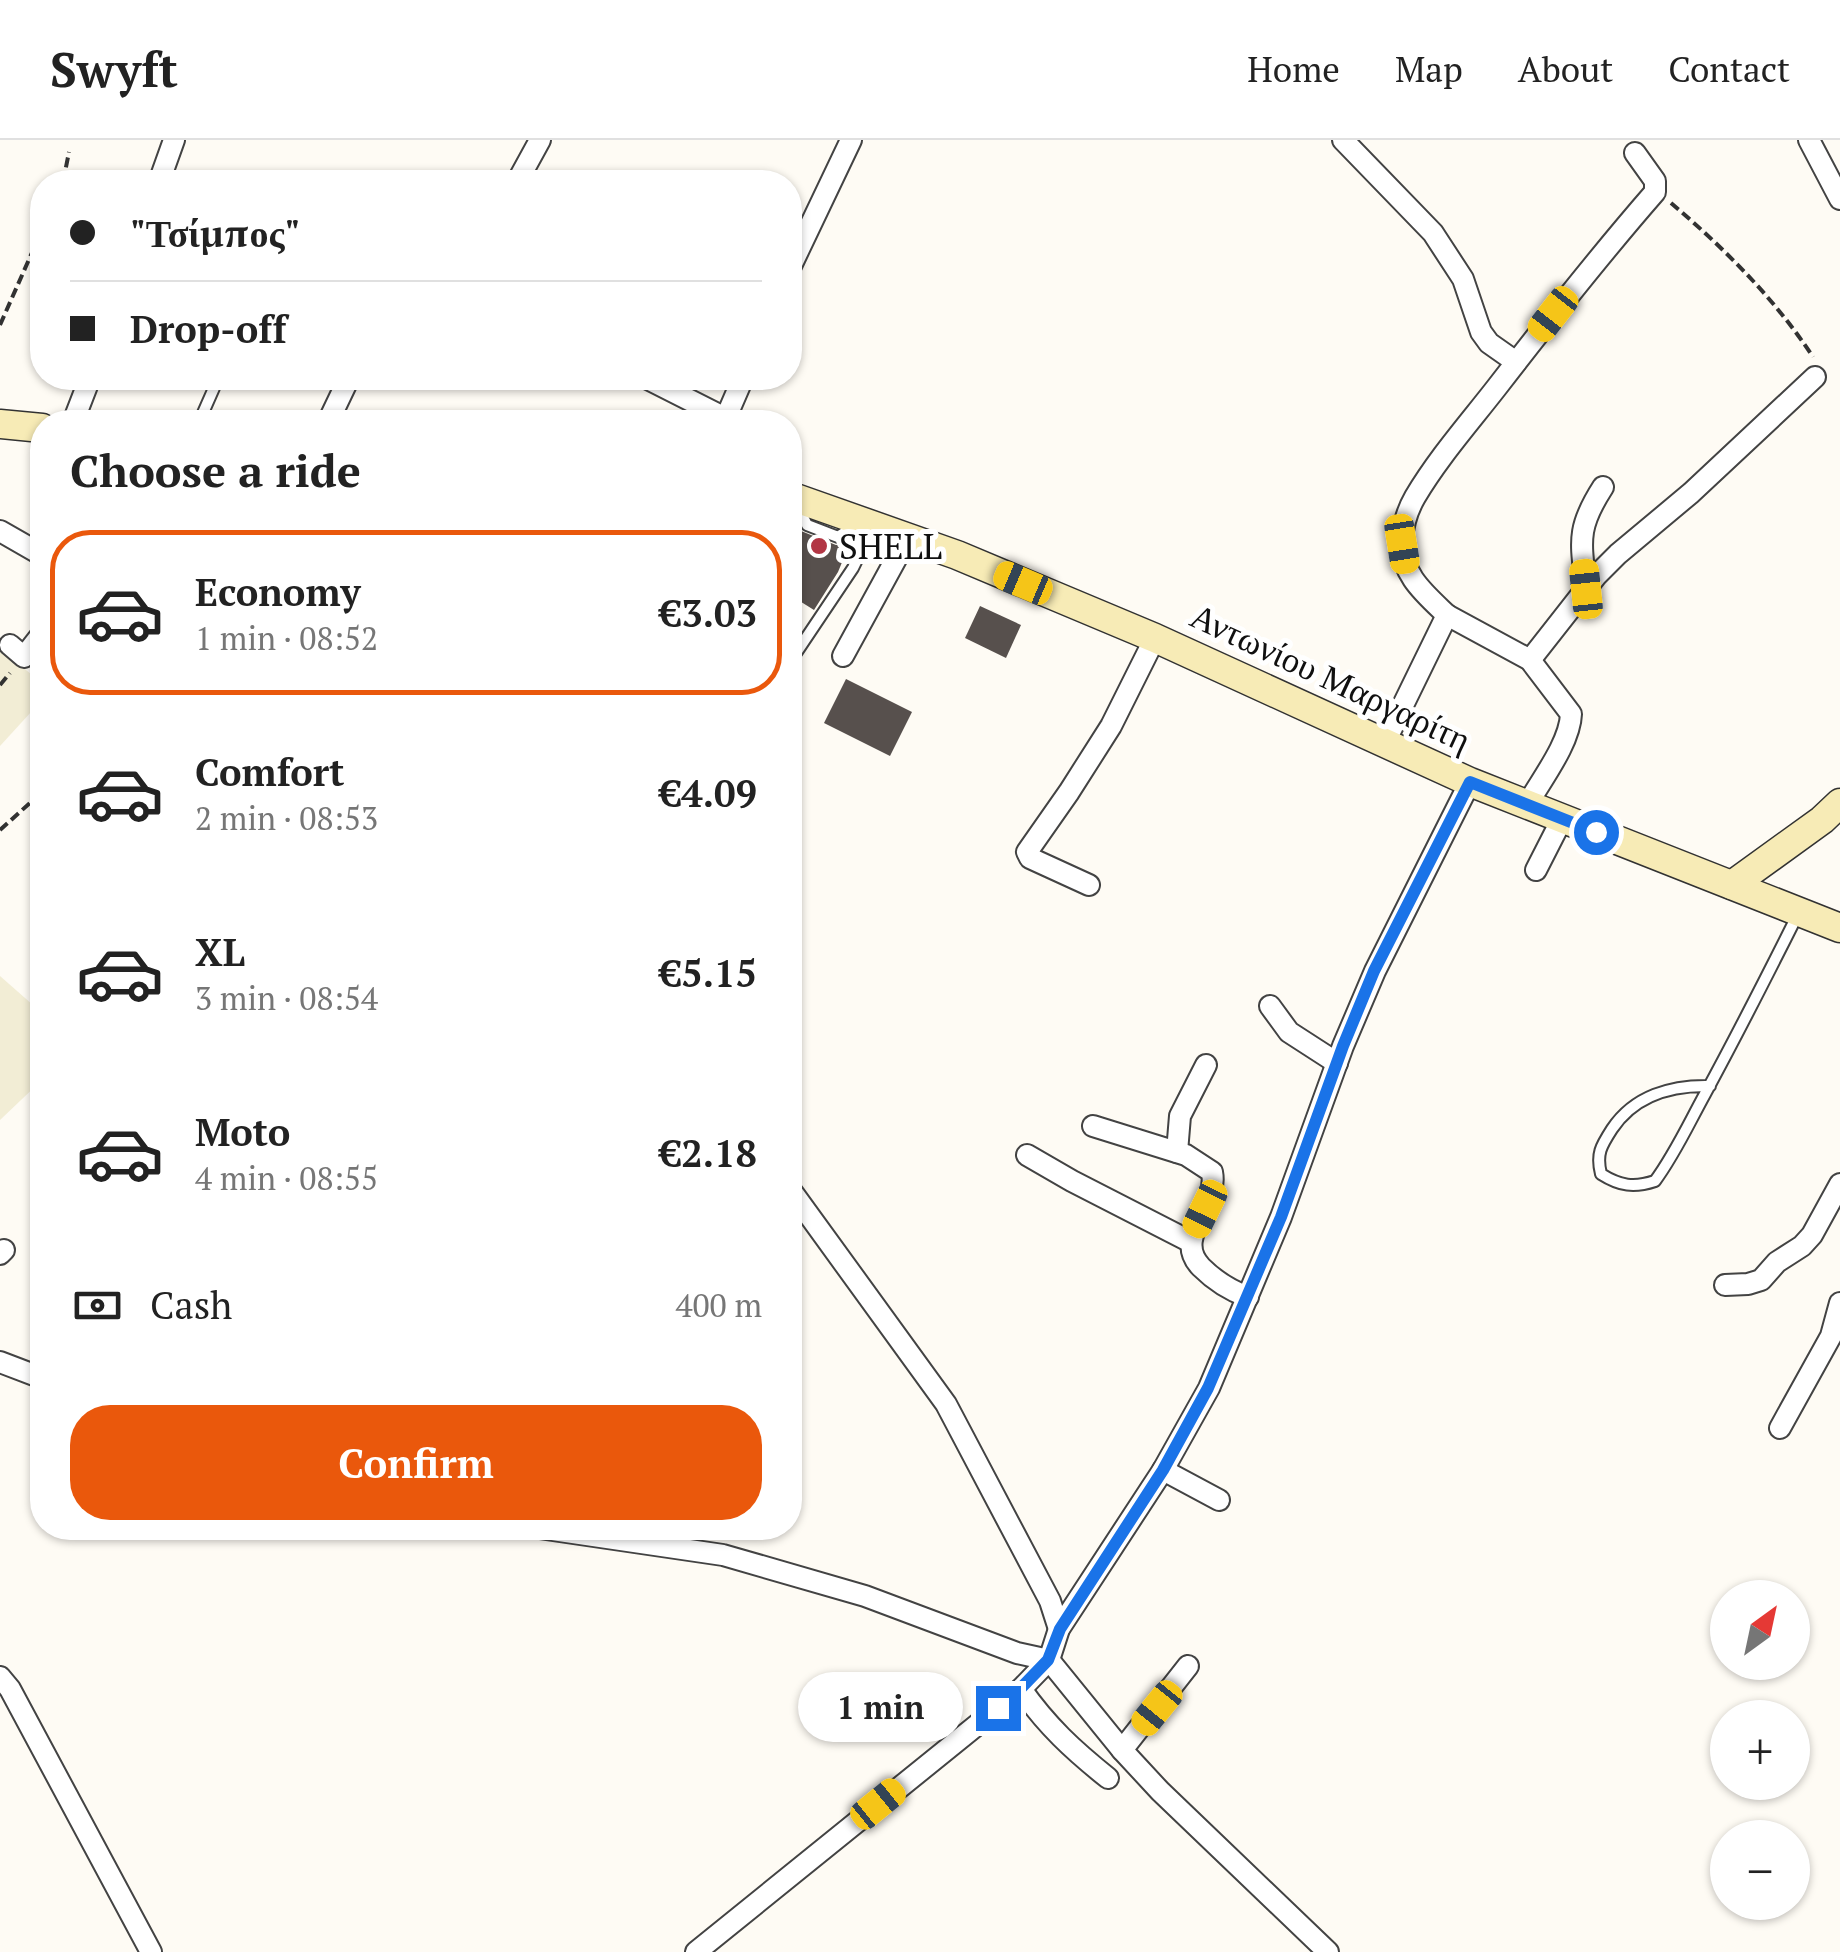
<!DOCTYPE html>
<meta charset="utf-8">
<style>
:root{--surface:#fff;--page:#f6f6f6;--text:#222;--muted:#767676;--line:#e0e0e0;--accent:#ea580c}
body{margin:0;font-family:"PT Serif",serif;background:var(--page);color:var(--text);height:100vh;display:flex;flex-direction:column;font-size:38px;white-space:nowrap}
*{box-sizing:border-box;margin:0}
p{font-size:32px;color:var(--muted)}
.icon{flex:none;width:55px;height:55px;fill:none;stroke:currentColor;stroke-width:2;stroke-linecap:round;stroke-linejoin:round}
.map{position:relative;flex:1;overflow:hidden}
.details{position:absolute;left:30px;top:270px;width:772px;height:1130px;display:flex;flex-direction:column;background:var(--surface);border-radius:40px;box-shadow:0 2px 8px #0004}
.details>*{flex:none}
.banner{position:absolute;left:30px;top:30px;width:772px;height:220px;border-radius:40px;box-shadow:0 2px 8px #0004;display:grid;align-content:center;height:220px;padding:0 40px;background:var(--surface)}
.needle{width:65px;rotate:33deg}
.controls{position:absolute;left:1710px;top:1440px;display:grid;gap:20px}
.controls a{display:grid;place-items:center;width:100px;height:100px;border-radius:50%;background:var(--surface);box-shadow:0 2px 8px #0004;font-size:50px}
.end{position:absolute;width:45px;height:45px;margin:-22px;border:12px solid #1a73e8;background:#fff;box-shadow:0 0 0 5px #fff}
.from{border-radius:50%}
.bubble{position:absolute;height:70px;border-radius:35px;background:var(--surface);box-shadow:0 2px 8px #0004;font-size:32px;font-weight:800;line-height:70px;text-align:center}
.car{position:absolute;width:30px;height:60px;margin:-30px -15px;border-radius:12px;box-shadow:0 0 8px 2px #0007;background:linear-gradient(#f5c518 24%,#345 0 40%,#f5c518 0 76%,#345 0 86%,#f5c518 0)}
.banner b{display:flex;align-items:center;gap:35px;height:95px;font-size:38px}
.banner b+b{border-top:2px solid var(--line)}
.banner i{width:25px;height:25px;background:var(--text)}
ul{padding:0;list-style:none}
li{display:flex;align-items:center;gap:30px;height:165px;margin:0 20px 15px;padding:0 20px;border:5px solid transparent;border-radius:40px}
li div{flex:1}
li b{display:block;font-size:38px}
li em{font-style:normal;font-weight:800}
li.selected{border-color:var(--accent)}
li>.icon{width:90px;height:90px;stroke-width:1.5}
h2{padding:0 40px;font-size:45px;line-height:120px}
.pay{display:flex;align-items:center;gap:25px;height:110px;padding:0 40px;font-size:38px}
.pay p{margin-inline-start:auto}
.primary-button{display:flex;gap:20px;margin-top:auto;padding:20px 40px}
.primary-button a{flex:1;height:115px;border-radius:40px;background:var(--accent);color:#fff;font-size:40px;font-weight:800;line-height:115px;text-align:center}
header{display:flex;align-items:center;gap:60px;box-sizing:border-box;height:140px;padding:0 50px;background:var(--surface);border-bottom:2px solid var(--line)}
header strong{font-size:48px}
nav{display:flex;gap:55px;margin-inline-start:auto;font-size:35px}
.map>svg:first-child{display:block}
.farmland{fill:#f2edd5}
.building{fill:#57504d}
.lines{fill:none;stroke-linecap:round;stroke-linejoin:round}
.lane-casing{stroke:#434343;stroke-width:14}
.street-casing{stroke:#434343;stroke-width:24}
.secondary-casing{stroke:#323232;stroke-width:31}
.path{stroke:#323232;stroke-width:4;stroke-dasharray:10 5;stroke-linecap:butt}
.lane{stroke:#fff;stroke-width:10}
.street{stroke:#fff;stroke-width:20}
.secondary{stroke:#f7ebb6;stroke-width:28}
.route{stroke:#1a73e8;stroke-width:12}
.poi-dot{fill:#b23644;stroke:#fff;stroke-width:4}
.labels{text-anchor:middle;dominant-baseline:central;stroke-width:10;stroke-linejoin:round;paint-order:stroke}
.poi-label{font-size:35px;fill:#101010;stroke:#fff;text-anchor:start}
.street-label{font-size:35px;fill:#101010;stroke:#fff}
</style>
<header>
<strong>Swyft</strong>
<nav><a>Home</a><a>Map</a><a>About</a><a>Contact</a></nav>
</header>
<div class="map">
<svg width="1840" height="1812" viewBox="0 0 1840 1812">
<rect width="100%" height="100%" fill="#fefbf4"/>
<!-- farmland -->
<g class="farmland">
<polygon points="0,509 42,543 42,560 0,606"/>
<polygon points="0,836 42,873 42,940 0,980"/>
</g>
<!-- building -->
<g class="building">
<polygon points="801,391 836,405 850,403 838,432 814,470 790,455 790,410"/>
<polygon points="980,466 1021,485 1006,518 965,498"/>
<polygon points="846,539 912,572 890,616 824,583"/>
</g>
<g class="lines">
<defs>
<g id="lane">
<polyline points="199,282 214,248"/>
<polyline points="798,367 807,385 838,397 850,389"/>
<polyline points="790,522 853,428 873,387"/>
<path d="M1710,946C1671,945 1634,956 1612,989C1601,1006 1596,1014 1601,1034C1620,1046 1634,1048 1655,1041C1675,1014 1689,983 1705,954C1737,895 1767,836 1797,776"/>
</g>
<g id="street">
<polyline points="1343,0 1433,93 1463,139 1481,192 1489,203 1516,222"/>
<polyline points="1809,0 1840,59"/>
<polyline points="159,42 174,0"/>
<polyline points="517,42 540,0"/>
<polyline points="790,128 851,0"/>
<polyline points="646,238 725,278"/>
<polyline points="73,282 90,238"/>
<polyline points="328,282 349,238"/>
<polyline points="724,282 743,238"/>
<polyline points="0,391 42,415"/>
<path d="M1586,449C1581,401 1576,389 1603,347"/>
<path d="M1447,475L1530,520L1571,574C1570,603 1541,640 1527,665"/>
<polyline points="10,505 24,517 42,494"/>
<polyline points="843,516 908,397"/>
<polyline points="1530,520 1596,436 1618,414 1691,353 1815,237"/>
<path d="M1385,602L1447,475C1425,454 1400,434 1402,400C1403,384 1407,371 1415,357C1438,318 1469,283 1497,247C1548,181 1600,115 1655,52V41L1635,13"/>
<polyline points="1536,730 1562,679"/>
<polyline points="1089,745 1030,718 1027,712 1069,652 1111,586 1155,498"/>
<polyline points="1270,866 1289,892 1337,923"/>
<path d="M1093,986L1186,1015L1212,1032C1219,1068 1172,1097 1201,1127C1215,1141 1229,1150 1248,1157"/>
<polyline points="1177,1012 1180,976 1206,925"/>
<polyline points="1027,1015 1072,1041 1191,1102"/>
<polyline points="790,1049 946,1264 1050,1461 1059,1489"/>
<polyline points="0,1114 4,1110"/>
<polyline points="1725,1145 1748,1144 1761,1140 1777,1122 1802,1106 1812,1095 1840,1044"/>
<polyline points="0,1222 42,1238"/>
<polyline points="1780,1288 1831,1196 1840,1163"/>
<polyline points="1163,1330 1219,1360"/>
<polyline points="539,1388 723,1415 865,1456 1017,1513 1049,1520 1122,1610 1160,1651 1328,1812"/>
<polyline points="0,1537 10,1549 151,1812"/>
<path d="M1021,1549C1047,1586 1073,1610 1108,1638"/>
<polyline points="1122,1610 1188,1526"/>
<polyline points="696,1812 998,1568 1021,1549 1049,1520 1059,1489 1163,1330 1209,1248 1281,1077 1343,906 1375,831 1470,642"/>
</g>
<g id="secondary">
<polyline points="0,284 42,288"/>
<polyline points="790,356 957,415 1155,498 1470,642 1840,788"/>
<polyline points="1732,745 1822,680 1840,663"/>
</g>
</defs>
<!-- lane casing -->
<use href="#lane" class="lane-casing"/>
<!-- street casing -->
<use href="#street" class="street-casing"/>
<!-- secondary casing -->
<use href="#secondary" class="secondary-casing"/>
<!-- path -->
<g class="path">
<polyline points="63,42 69,12"/>
<path d="M1671,63C1724,108 1775,159 1813,217"/>
<polyline points="0,185 42,90"/>
<polyline points="0,545 10,533"/>
<polyline points="0,690 42,652"/>
</g>
<!-- lane -->
<use href="#lane" class="lane"/>
<!-- street -->
<use href="#street" class="street"/>
<!-- secondary -->
<use href="#secondary" class="secondary"/>
</g>
<g class="lines">
<!-- route -->
<polyline class="route" points="998,1568 1020,1549 1048,1520 1060,1489 1163,1330 1208,1248 1281,1077 1343,906 1374,831 1470,642 1596,692"/>
</g>
<!-- markers -->
<circle class="poi-dot" cx="819" cy="406" r="10"/>
<g class="labels">
<!-- poi labels -->
<g class="poi-label">
<text x="839" y="406">SHELL</text>
</g>
<!-- street labels -->
<g class="street-label">
<text transform="translate(1331 537) rotate(25)">Αντωνίου Μαργαρίτη</text>
</g>
</g>
</svg>
<div class="controls">
<a><svg class="needle" viewBox="-14 -14 28 28"><path d="M0-13l5 13h-10z" fill="#e53935"/><path d="M0 13l5-13h-10z" fill="#767676"/></svg></a>
<a>+</a>
<a>−</a>
</div>
<i class="end from" style="left:1596px;top:692px"></i>
<i class="end" style="left:998px;top:1568px"></i>
<div class="bubble" style="left:798px;top:1532px;width:165px">1 min</div>
<i class="car" style="left:1553px;top:174px;rotate:218deg"></i>
<i class="car" style="left:1402px;top:404px;rotate:171deg"></i>
<i class="car" style="left:1023px;top:443px;rotate:293deg"></i>
<i class="car" style="left:1586px;top:449px;rotate:354deg"></i>
<i class="car" style="left:1205px;top:1069px;rotate:206deg"></i>
<i class="car" style="left:1157px;top:1568px;rotate:219deg"></i>
<i class="car" style="left:878px;top:1664px;rotate:51deg"></i>
<div class="banner">
<b><i class="from"></i>&quot;Τσίμπος&quot;</b>
<b><i></i>Drop-off</b>
</div>
<section class="details">
<h2>Choose a ride</h2>
<ul>
<li class="selected"><svg class="icon" aria-label="car" viewBox="0 0 24 24"><path d="M5 17H2v-5l4-1 3-4h7l3 4 3 1v5h-3M9 17h6M6 11h13"/><circle cx="7" cy="17" r="2"/><circle cx="17" cy="17" r="2"/></svg><div><b>Economy</b><p>1 min · 08:52</p></div><em>€3.03</em></li>
<li><svg class="icon" aria-label="car" viewBox="0 0 24 24"><path d="M5 17H2v-5l4-1 3-4h7l3 4 3 1v5h-3M9 17h6M6 11h13"/><circle cx="7" cy="17" r="2"/><circle cx="17" cy="17" r="2"/></svg><div><b>Comfort</b><p>2 min · 08:53</p></div><em>€4.09</em></li>
<li><svg class="icon" aria-label="car" viewBox="0 0 24 24"><path d="M5 17H2v-5l4-1 3-4h7l3 4 3 1v5h-3M9 17h6M6 11h13"/><circle cx="7" cy="17" r="2"/><circle cx="17" cy="17" r="2"/></svg><div><b>XL</b><p>3 min · 08:54</p></div><em>€5.15</em></li>
<li><svg class="icon" aria-label="car" viewBox="0 0 24 24"><path d="M5 17H2v-5l4-1 3-4h7l3 4 3 1v5h-3M9 17h6M6 11h13"/><circle cx="7" cy="17" r="2"/><circle cx="17" cy="17" r="2"/></svg><div><b>Moto</b><p>4 min · 08:55</p></div><em>€2.18</em></li>
</ul>
<div class="pay"><svg class="icon" aria-label="cash" viewBox="0 0 24 24"><path d="M3 7h18v10H3z"/><circle cx="12" cy="12" r="2"/></svg>Cash<p>400 m</p></div>
<div class="primary-button"><a>Confirm</a></div>
</section>
</div>
